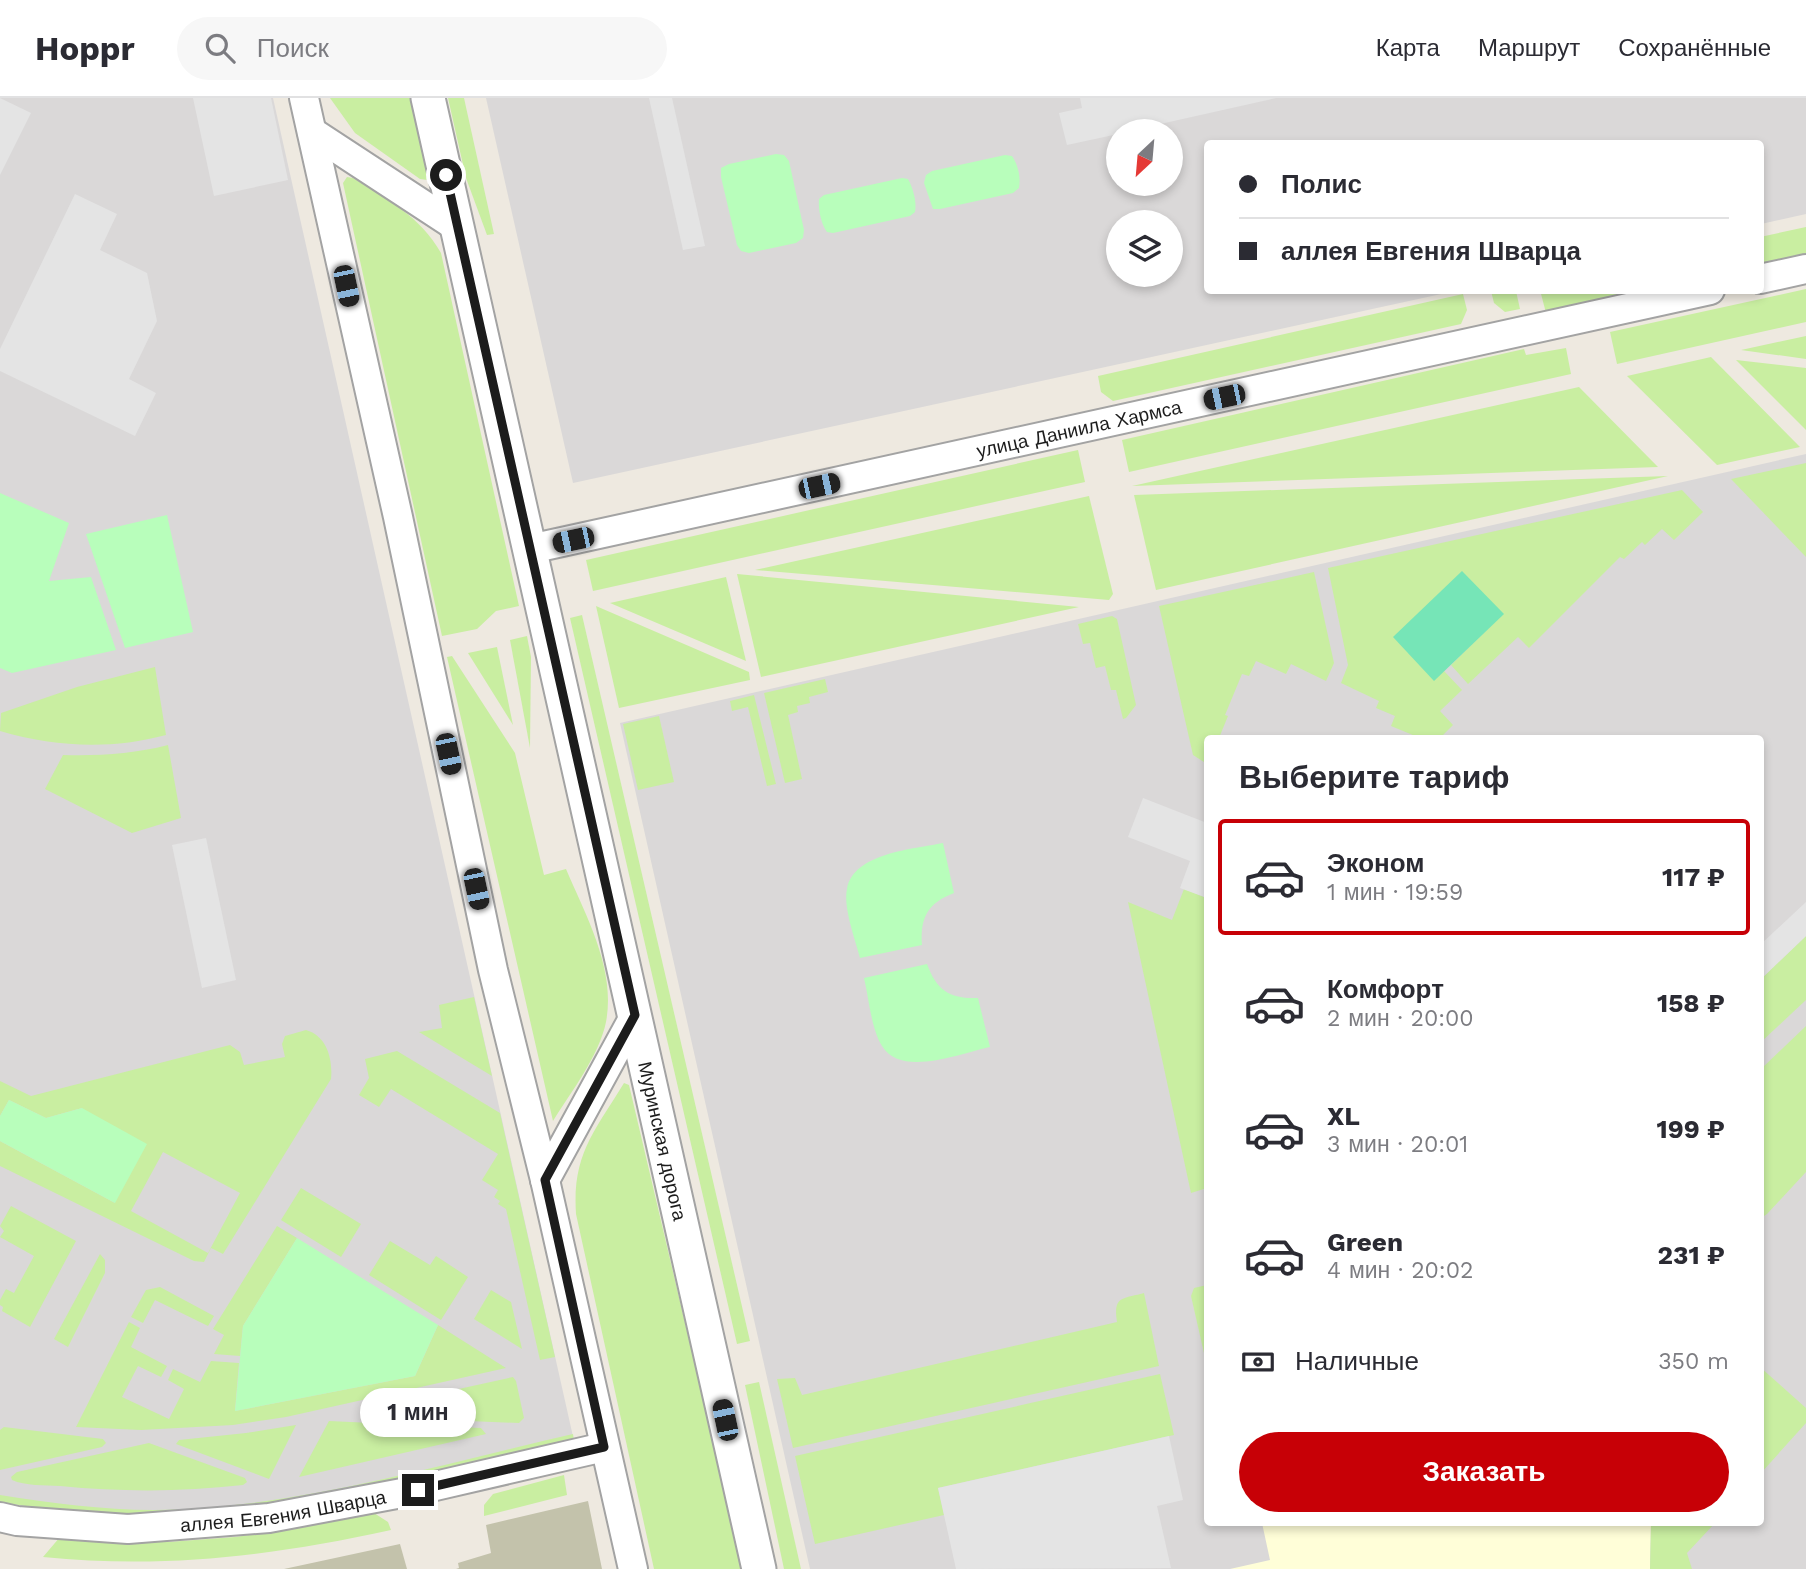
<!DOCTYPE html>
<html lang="ru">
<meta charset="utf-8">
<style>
:root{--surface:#fff;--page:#f7f7f7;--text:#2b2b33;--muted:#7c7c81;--line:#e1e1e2;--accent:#c70006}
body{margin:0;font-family:"Work Sans",sans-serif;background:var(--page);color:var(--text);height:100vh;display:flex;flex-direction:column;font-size:26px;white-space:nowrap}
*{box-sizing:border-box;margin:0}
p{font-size:23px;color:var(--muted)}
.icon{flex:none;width:38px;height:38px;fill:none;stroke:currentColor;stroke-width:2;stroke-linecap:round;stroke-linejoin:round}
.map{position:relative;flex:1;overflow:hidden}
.details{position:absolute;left:1204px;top:637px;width:560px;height:791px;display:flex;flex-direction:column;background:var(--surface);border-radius:7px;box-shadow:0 4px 10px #0003}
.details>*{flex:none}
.banner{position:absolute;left:1204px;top:42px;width:560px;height:154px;border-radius:7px;box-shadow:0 4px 10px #0003;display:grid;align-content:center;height:154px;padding:0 35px;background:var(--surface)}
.needle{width:46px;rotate:206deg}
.buttons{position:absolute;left:1106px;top:21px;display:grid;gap:14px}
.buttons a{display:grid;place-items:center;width:77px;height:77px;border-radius:50%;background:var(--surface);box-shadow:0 4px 10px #0003;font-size:35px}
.end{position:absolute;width:32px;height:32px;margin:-16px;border:9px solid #1c1c1c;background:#fff;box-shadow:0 0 0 4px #fff}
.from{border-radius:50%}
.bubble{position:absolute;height:49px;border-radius:24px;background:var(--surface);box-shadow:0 4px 10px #0003;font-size:23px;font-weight:700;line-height:49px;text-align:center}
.car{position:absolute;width:21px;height:42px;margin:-21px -10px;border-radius:9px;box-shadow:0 0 5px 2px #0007;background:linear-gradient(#222 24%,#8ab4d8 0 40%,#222 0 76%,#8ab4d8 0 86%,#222 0)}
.banner b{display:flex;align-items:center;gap:24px;height:66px;font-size:26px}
.banner b+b{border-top:2px solid var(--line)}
.banner i{width:18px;height:18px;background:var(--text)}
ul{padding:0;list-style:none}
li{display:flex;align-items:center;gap:21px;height:116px;margin:0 14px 10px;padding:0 21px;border:4px solid transparent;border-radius:7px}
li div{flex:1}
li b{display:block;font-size:26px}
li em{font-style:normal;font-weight:700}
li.selected{border-color:var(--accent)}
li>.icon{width:63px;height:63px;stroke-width:1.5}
h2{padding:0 35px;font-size:32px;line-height:84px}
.pay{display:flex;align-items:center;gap:18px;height:77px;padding:0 35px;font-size:26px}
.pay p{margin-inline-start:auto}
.cta{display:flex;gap:14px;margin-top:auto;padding:14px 35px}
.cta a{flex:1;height:80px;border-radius:42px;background:var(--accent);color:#fff;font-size:28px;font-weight:700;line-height:80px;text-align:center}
header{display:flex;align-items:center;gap:42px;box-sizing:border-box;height:98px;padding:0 35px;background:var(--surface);border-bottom:2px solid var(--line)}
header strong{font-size:33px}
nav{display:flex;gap:38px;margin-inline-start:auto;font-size:24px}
.search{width:490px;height:63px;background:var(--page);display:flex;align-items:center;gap:18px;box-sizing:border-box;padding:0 24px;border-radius:38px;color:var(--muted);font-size:26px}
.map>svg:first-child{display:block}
.residential{fill:#dad8d8;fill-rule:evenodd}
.education{fill:#fffed8}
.construction{fill:#c3c2ab}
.grass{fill:#c9eea1;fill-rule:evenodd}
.park{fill:#b8febb}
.pitch{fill:#76e5b7}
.parking{fill:#e4e4e4}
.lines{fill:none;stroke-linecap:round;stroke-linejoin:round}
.minor-casing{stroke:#a3a3a3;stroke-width:32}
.tertiary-casing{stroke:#a3a3a3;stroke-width:37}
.minor{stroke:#fff;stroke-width:28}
.tertiary{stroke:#fff;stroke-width:33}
.route{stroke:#1c1c1c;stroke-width:9}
.labels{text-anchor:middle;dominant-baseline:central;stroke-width:5;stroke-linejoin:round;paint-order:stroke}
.street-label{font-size:19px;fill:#1c1c1c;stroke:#fff}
</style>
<header>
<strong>Hoppr</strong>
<div class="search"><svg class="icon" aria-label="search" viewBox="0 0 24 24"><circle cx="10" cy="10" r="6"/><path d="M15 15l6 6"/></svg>Поиск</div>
<nav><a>Карта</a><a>Маршрут</a><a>Сохранённые</a></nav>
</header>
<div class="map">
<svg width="1806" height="1471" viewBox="0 0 1806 1471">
<rect width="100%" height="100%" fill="#eee9e0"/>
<!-- residential -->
<g class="residential">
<polygon points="0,0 273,0 574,1343 273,1408 154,1417 57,1413 0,1404"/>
<path d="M486,0H1806V116L1761,126L1760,46H1208V192L1455,193L573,385ZM1118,33H1171V86H1118ZM1118,124H1171V177H1118Z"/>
<path d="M1806,356V1471H810L620,625ZM1208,640H1760V1424H1208Z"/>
</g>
<!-- education -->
<polygon class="education" points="1262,1425 1651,1425 1650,1471 1230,1471 1270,1462"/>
<!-- construction -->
<g class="construction">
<polygon points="588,1403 602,1471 456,1471 459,1470 458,1465 491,1455 486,1427"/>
<polygon points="400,1446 407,1471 284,1471"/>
</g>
<!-- grass -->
<g class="grass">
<polygon points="330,0 413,0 431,78 427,82 420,81 355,35"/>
<polygon points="448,0 464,0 494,136 487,137 466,80"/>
<path d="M347,79L353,80C388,102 420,118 441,155L519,508L496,513L477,531L442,538L343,85Z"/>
<polygon points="1806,129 1806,157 1761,167 1760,139"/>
<polygon points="1806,191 1806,224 1617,266 1610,234"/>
<polygon points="1540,192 1646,193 1546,215"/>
<polygon points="1491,193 1516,193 1520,211 1505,214 1494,205"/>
<polygon points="1463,196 1467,212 1461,226 1113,303 1101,294 1098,278"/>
<polygon points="1806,238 1806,261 1741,252"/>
<polygon points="1566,250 1571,276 1129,374 1122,342 1524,251 1526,257"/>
<polygon points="1711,259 1800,349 1717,367 1627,278"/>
<polygon points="1736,262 1806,270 1806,332"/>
<polygon points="1579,289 1658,369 1132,388"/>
<polygon points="1078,352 1085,384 593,493 586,462"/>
<polygon points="1806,365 1806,459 1731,381"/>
<polygon points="1668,378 1156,492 1134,397"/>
<polygon points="1682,392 1703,414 1674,442 1662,431 1645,447 1642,444 1624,461 1620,459 1529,550 1518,539 1468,586 1451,567 1503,516 1434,582 1444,573 1462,592 1440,613 1453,627 1440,640 1420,640 1391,628 1395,618 1376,610 1379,603 1341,585 1348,567 1328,470"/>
<polygon points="1089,398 1113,496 1109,502 755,472"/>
<polygon points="1314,474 1334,565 1326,583 1291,566 1286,576 1256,563 1249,578 1242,576 1225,617 1228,618 1219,640 1208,640 1207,666 1193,657 1159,508"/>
<polygon points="737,476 1079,509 761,579"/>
<polygon points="726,479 746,563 610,505"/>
<polygon points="596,508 749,574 750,582 619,610"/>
<polygon points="582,517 750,1243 737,1246 570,520"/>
<polygon points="1112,518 1117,521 1136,607 1126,620 1123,621 1116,592 1111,592 1105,568 1096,570 1090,545 1083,546 1078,526"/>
<polygon points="527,538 531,559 530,650 510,542"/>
<polygon points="497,549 513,627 468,555"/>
<path d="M452,558L515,655L544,777L566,771C586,818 616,871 606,924C599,958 571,994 553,1023L447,559Z"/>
<path d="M155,569L166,637C110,652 55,649 0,633L1,615L77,589Z"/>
<polygon points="825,581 828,594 809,599 810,605 797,608 798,614 788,617 802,681 785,685 764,595"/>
<polygon points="754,597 776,686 767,688 748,609 732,613 730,603"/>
<polygon points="659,618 674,684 638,692 623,626"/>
<path d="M168,647L181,720L132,735L45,691L63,657C99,658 133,656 168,647Z"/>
<polygon points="1184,791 1207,800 1207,1090 1191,1095 1128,804 1172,822"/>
<polygon points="1806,838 1806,902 1761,944 1761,881"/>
<polygon points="474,899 492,978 419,934 442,930 439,907"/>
<polygon points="1806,928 1806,1074 1767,1116 1761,1120 1761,971"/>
<path d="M306,932C327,938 333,961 331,981L223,1156L211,1150L204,1164L194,1163L0,1068V1043L115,1105L82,1010L46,1020L9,1002L0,1018V983L31,998L230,947L240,954L244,967L285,959L282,946L285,938ZM163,1054L240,1095L208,1155L131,1113Z"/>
<polygon points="397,953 500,1015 555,1259 540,1262 506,1111 498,1106 500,1103 494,1099 498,1092 482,1082 498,1056 391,991 379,1009 359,997 369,980 365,961"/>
<path d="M624,985L629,987L743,1471H654L576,1116C572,1056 595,1033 624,985Z"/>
<polygon points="301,1090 361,1126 341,1159 281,1122"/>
<polygon points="11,1108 76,1143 30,1229 2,1213 3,1209 0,1207 0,1202 6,1191 14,1195 34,1158 0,1139 4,1133 0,1128"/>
<polygon points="277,1128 297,1140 243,1228 240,1258 214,1256 224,1237 213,1231"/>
<polygon points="390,1143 430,1167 436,1158 468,1179 441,1222 369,1177"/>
<polygon points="100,1156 105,1162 105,1175 68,1249 54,1241"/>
<polygon points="1207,1187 1207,1255 1204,1255 1191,1198 1194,1190"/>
<polygon points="160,1189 214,1218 208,1228 155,1202 143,1225 131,1219 146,1192"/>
<polygon points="491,1192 511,1204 522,1251 474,1221"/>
<path d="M1144,1195L1159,1268L793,1350L777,1281L795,1280L802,1297L1117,1224C1113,1198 1122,1201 1144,1195Z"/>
<polygon points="129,1224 140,1230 131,1249 167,1268 161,1279 138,1268 122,1299 169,1321 184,1291 168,1282 173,1271 200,1284 211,1263 239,1265 235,1313 415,1278 438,1227 506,1270 286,1319 233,1327 141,1332 76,1329"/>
<polygon points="1760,1269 1806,1310 1806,1325 1761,1375"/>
<polygon points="1160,1276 1174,1337 938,1390 944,1417 815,1446 795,1358"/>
<polygon points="513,1279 516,1283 524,1320 519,1325 373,1319 369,1315 372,1310"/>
<polygon points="759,1284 801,1471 784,1471 745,1287"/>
<polygon points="329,1323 481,1330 486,1336 299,1379"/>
<polygon points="296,1327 269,1381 176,1346 179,1342 246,1335"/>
<polygon points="4,1329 103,1341 106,1345 102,1349 0,1372 0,1332"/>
<path d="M573,1336L574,1343L273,1408L154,1417L57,1413L0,1404V1397C51,1405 102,1412 154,1412C292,1411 438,1367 573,1336Z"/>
<path d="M149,1345L245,1380L247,1384L243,1387C181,1394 121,1394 60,1388C45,1387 25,1388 12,1382L11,1379L17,1374Z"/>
<polygon points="564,1377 567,1397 484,1418 484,1407 493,1396"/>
<path d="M374,1415L388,1424L391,1432C272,1458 165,1471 43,1459L60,1439L100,1443L168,1444L235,1439L305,1429Z"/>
<polygon points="1651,1425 1651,1424 1715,1425 1687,1455 1692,1471 1650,1471"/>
</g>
<!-- park -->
<g class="park">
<polygon points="776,56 784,57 789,63 804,132 803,140 796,145 749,155 741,153 737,147 721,79 721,70 729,66"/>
<path d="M1005,57L1012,58C1018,67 1021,79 1019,90L1013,95L940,111H933L924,85L926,77L932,73Z"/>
<path d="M902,80L908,81C913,90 917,104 915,114L910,118L833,135L827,134C821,126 818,111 819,101L824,97Z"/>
<polygon points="0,395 69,425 49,483 91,479 116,552 12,575 0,570"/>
<polygon points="167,417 193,534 125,550 86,436"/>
<path d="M943,745L954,795C928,805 920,819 922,847L860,860C855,841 843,809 847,791C853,755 914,751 943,745Z"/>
<path d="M927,866C937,893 950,901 978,900L990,949C961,955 901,980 882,948C871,930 869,901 864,880Z"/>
<polygon points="9,1002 46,1020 82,1010 147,1046 115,1105 0,1043 0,1018"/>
<polygon points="297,1140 438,1227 415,1278 235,1313 243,1228"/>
</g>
<!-- pitch -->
<polygon class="pitch" points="1462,473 1504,516 1434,583 1393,539"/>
<!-- parking -->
<g class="parking">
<polygon points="0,0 31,15 0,77"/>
<polygon points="193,0 271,0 288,82 214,98"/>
<polygon points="649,0 672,0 705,148 683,152"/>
<polygon points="1080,0 1276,0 1129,33 1118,33 1118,36 1067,47 1059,15 1082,10"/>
<polygon points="75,96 117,116 100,152 147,175 157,223 129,281 156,295 135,338 0,273 0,251"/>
<polygon points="1143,700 1207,725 1207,800 1180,790 1190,763 1128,739"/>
<polygon points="206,740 236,882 202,890 172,747"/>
<polygon points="1806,804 1806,838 1761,881 1761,846"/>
<polygon points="1169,1338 1183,1402 1157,1408 1171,1470 956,1471 938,1390"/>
</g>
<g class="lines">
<defs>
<g id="minor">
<polyline points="304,0 398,419 493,872 545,1082 633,1471"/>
<polyline points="312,34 457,129"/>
<polyline points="1760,181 1806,171"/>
<path id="s1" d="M530,451L1710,192"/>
<polyline points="545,1082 635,917"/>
<path id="s2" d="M0,1419L17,1423L128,1431L269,1420L418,1392L604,1349"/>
</g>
<g id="tertiary">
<path id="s3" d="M428,0L759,1471"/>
</g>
</defs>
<!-- minor casing -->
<use href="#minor" class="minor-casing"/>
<!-- tertiary casing -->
<use href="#tertiary" class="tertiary-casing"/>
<!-- minor -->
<use href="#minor" class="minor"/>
<!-- tertiary -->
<use href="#tertiary" class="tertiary"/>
</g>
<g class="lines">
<!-- route -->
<polyline class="route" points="418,1392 604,1349 545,1082 635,917 446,77"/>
</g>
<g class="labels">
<!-- street labels -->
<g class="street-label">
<text stroke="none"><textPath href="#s1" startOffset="562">улица Даниила Хармса</textPath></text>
<text stroke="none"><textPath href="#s3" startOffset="1069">Муринская дорога</textPath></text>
<text stroke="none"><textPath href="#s2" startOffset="285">аллея Евгения Шварца</textPath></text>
</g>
</g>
</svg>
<div class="buttons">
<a><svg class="needle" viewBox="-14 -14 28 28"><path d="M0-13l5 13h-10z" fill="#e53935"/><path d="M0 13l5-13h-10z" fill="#7c7c81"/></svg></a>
<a><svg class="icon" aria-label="layers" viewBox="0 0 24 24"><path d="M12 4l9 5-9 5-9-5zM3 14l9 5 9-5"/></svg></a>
</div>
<i class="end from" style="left:446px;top:77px"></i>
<i class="end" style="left:418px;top:1392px"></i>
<div class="bubble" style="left:360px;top:1290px;width:116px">1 мин</div>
<i class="car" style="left:346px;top:188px;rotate:168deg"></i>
<i class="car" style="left:1224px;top:299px;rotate:258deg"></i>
<i class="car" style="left:819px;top:388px;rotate:78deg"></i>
<i class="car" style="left:573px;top:442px;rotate:258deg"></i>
<i class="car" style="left:448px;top:656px;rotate:168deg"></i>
<i class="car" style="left:476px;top:791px;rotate:168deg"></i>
<i class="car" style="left:725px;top:1322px;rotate:348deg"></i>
<div class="banner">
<b><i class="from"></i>Полис</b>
<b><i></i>аллея Евгения Шварца</b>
</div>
<section class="details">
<h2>Выберите тариф</h2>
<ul>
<li class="selected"><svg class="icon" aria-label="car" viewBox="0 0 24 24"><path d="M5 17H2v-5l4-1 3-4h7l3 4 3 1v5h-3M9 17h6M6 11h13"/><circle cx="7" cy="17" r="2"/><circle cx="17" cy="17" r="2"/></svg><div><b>Эконом</b><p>1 мин · 19:59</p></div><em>117 ₽</em></li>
<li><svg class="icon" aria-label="car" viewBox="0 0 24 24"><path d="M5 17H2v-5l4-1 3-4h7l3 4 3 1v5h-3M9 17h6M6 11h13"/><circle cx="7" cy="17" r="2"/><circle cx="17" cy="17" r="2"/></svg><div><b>Комфорт</b><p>2 мин · 20:00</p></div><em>158 ₽</em></li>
<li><svg class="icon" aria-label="car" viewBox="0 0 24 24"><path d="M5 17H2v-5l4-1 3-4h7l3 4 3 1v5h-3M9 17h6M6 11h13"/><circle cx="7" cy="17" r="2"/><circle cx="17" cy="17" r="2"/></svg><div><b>XL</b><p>3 мин · 20:01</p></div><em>199 ₽</em></li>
<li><svg class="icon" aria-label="car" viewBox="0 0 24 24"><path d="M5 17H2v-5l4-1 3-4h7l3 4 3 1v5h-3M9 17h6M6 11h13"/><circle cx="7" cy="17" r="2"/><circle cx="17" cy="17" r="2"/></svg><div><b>Green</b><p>4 мин · 20:02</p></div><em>231 ₽</em></li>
</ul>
<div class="pay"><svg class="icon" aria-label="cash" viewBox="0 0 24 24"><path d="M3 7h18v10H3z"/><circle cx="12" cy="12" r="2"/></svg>Наличные<p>350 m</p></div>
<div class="cta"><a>Заказать</a></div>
</section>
</div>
